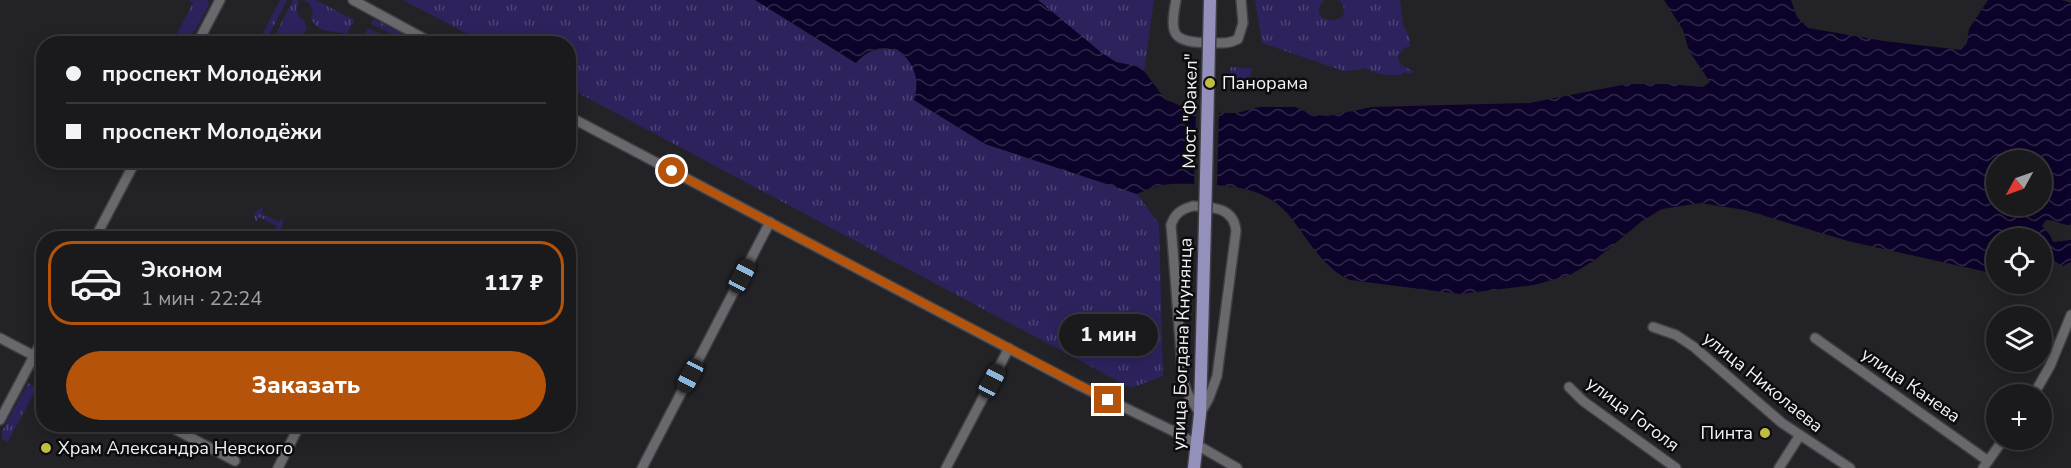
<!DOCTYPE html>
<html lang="ru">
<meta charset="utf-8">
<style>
:root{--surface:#1a1a1d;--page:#232326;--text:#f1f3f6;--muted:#9fa1a4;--line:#38383b;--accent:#b45309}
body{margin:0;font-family:"Nunito Sans",sans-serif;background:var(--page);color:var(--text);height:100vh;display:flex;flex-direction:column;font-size:22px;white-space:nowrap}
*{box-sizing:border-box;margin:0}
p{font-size:20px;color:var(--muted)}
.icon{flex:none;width:33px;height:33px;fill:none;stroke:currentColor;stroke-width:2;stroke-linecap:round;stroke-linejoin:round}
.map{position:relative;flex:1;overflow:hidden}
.sheet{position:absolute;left:36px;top:231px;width:540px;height:201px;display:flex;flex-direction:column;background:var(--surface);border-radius:24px;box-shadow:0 3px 15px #0003,0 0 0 2px var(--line)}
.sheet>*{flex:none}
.banner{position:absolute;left:36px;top:36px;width:540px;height:132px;border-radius:24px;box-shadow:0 3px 15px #0003,0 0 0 2px var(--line);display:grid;align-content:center;height:132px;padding:0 30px;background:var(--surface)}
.needle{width:39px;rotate:230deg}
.buttons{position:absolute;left:1986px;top:150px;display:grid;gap:12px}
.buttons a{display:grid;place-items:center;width:66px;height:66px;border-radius:50%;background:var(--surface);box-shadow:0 3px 15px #0003,0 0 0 2px var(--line);font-size:30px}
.end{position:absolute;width:27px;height:27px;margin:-14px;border:8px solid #b45309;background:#fff;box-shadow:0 0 0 3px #fff}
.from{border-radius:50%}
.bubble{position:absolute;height:42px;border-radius:21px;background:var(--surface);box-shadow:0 3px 15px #0003,0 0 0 2px var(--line);font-size:20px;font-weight:800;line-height:42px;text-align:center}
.car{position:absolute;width:18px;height:36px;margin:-18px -9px;border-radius:8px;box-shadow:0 0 4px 2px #0007;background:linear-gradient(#222 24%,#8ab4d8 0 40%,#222 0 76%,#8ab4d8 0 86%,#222 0)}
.banner b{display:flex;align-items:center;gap:21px;height:57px;font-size:22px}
.banner b+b{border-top:2px solid var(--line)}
.banner i{width:15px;height:15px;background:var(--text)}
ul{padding:10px 0 0;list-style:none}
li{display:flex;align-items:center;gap:18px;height:84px;margin:0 12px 9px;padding:0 18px;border:3px solid transparent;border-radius:24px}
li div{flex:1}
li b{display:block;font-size:22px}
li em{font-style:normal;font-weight:800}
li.active{border-color:var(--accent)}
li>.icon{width:54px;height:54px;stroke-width:1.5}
.action{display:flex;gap:12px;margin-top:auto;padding:12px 30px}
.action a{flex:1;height:69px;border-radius:36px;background:var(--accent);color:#fff;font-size:24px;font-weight:800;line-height:69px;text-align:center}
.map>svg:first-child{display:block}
.grass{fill:url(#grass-tufts)}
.water{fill:url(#water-waves);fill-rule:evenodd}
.pier{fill:#222227}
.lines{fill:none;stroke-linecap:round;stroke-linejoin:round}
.minor-casing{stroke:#3f3e43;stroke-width:12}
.major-casing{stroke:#3f3e43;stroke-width:15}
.minor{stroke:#68686d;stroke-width:9}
.major{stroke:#9490bc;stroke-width:12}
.major-bridge-casing{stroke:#3f3e43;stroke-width:15;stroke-linecap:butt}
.major-bridge{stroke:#9490bc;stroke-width:12}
.route{stroke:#b45309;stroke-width:8}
.poi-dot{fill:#c0be41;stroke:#0c0c0e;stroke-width:2}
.labels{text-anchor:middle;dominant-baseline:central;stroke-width:5;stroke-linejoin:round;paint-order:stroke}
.poi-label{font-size:18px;fill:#f3f3f6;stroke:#0c0c0e;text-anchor:start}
.street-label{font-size:18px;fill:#f3f3f6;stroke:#0c0c0e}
</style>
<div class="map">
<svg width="2071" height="468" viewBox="0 0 2071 468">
<defs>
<pattern id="grass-tufts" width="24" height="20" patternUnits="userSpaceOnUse" patternTransform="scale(1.5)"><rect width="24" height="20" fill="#2e225d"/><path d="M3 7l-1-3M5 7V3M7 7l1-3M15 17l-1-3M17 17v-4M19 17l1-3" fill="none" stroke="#4d4375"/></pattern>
<pattern id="water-waves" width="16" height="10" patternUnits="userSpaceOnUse" patternTransform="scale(1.5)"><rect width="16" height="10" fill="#0d0229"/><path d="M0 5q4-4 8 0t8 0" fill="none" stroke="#312749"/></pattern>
</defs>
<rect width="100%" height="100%" fill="#222227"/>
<!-- grass -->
<g class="grass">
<polygon points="188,0 208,0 209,5 188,43 172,43 193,3"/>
<polygon points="280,0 287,0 265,43 258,43"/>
<path d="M293,0H298L299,3L296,8L299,17L304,20L307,29C297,46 290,44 271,43Z"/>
<path d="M304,0H316L354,20L347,34C332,30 317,34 311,18L313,13L310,4Z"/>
<path d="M403,0H755L855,63C888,31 927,57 914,100L985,144L1137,194L1159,224L1163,376L1131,388L569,88L568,44L485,43Z"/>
<path d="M1038,0H1154L1144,71C1134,64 1123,66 1113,60C1086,45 1062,20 1038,0Z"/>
<path d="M1255,0H1324C1301,26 1362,27 1339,0H1400L1403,25L1409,36L1410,46L1403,49L1398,57L1400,64L1414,72L1409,74L1404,72L1401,75C1382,75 1383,76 1365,68L1359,70L1344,71L1262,43Z"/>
<polygon points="373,19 423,43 410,43 371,24"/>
<polygon points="368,28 400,43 364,43 361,41"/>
<path d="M1230,67L1252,68C1250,81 1243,87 1230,88Z"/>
<polygon points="260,208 263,208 261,213 279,222 282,217 283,222 281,230 274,232 277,226 259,217 256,223 254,214"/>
<polygon points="28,383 37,388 7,443 2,438 2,431"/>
</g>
<!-- water -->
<path class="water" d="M755,0H1038L1102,53L1116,62L1136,66L1144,71L1165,99L1183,107L1221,113H1237L1260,107H1295L1315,115L1328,116L1372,107L1529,103L1627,84H1667L1703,87L1710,82L1689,51L1683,30L1664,0H1791L1797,17L1808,28L1884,41L1961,50L1967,43L1969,29L1988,0H2062L2071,3V223L2070,225C2061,225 2054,219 2046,220L2042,226L2050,235L2053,242L2071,240V262L2062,266L2046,255L2042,257V238H1996V274L1848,241L1745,210L1700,203L1662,209L1642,221L1595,260L1570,275L1534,285L1460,294L1350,280C1322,268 1307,237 1288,214C1265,187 1229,185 1195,184C1183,184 1170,183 1158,186C1151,188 1144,191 1137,194L985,144L914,100C927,58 884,29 856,63ZM1996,160H2042V206H1996Z"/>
<!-- pier -->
<polygon class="pier" points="1196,106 1219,110 1217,188 1194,187"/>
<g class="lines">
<defs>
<g id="minor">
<polyline points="353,0 434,44"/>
<path d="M1176,0C1169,37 1173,42 1211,43C1221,43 1229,44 1238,39L1243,23L1241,0"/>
<polyline points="197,44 220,0"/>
<polyline points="568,116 1078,385 1173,431 1237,468"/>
<path d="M1193,206C1212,207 1234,207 1236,231L1217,376L1209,398L1200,414L1187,392L1183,380L1171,225C1175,213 1182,209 1193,206Z"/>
<polyline points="95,238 136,160"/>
<polyline points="1653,327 1676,335 1694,347 1782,423 1850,468"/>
<polyline points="0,338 44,361"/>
<polyline points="1815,338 1988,461"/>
<polyline points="1569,387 1583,401 1676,468"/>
<polyline points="2034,394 2050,366 2071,315"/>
<polyline points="0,420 44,337"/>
<polyline points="165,424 235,461"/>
<polyline points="278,468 300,424"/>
<polyline points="642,468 770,222"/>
<polyline points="946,468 1009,348"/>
<polyline points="1779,468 1800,435"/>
<polyline points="1983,468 2003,440"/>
</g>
<polyline id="major" points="1194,468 1200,414 1205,222"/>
</defs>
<!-- minor casing -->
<use href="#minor" class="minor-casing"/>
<!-- major casing -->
<use href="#major" class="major-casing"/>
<!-- minor -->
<use href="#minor" class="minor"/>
<!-- major -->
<use href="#major" class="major"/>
<defs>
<polyline id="major-bridge" points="1205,222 1210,0"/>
</defs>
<!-- major-bridge casing -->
<use href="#major-bridge" class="major-bridge-casing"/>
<!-- major-bridge -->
<use href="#major-bridge" class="major-bridge"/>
</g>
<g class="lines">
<!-- route -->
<polyline class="route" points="672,171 1108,400"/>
</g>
<!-- markers -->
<g class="poi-dot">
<circle cx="1210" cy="83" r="6"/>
<circle cx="1765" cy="433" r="6"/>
<circle cx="46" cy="448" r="6"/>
</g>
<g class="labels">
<!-- poi labels -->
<g class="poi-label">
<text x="1222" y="83">Панорама</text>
<text x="1753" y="433" text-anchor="end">Пинта</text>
<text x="58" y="448">Храм Александра Невского</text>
</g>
<!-- street labels -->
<g class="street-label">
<text transform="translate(1190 111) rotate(-89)">Мост "Факел"</text>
<text transform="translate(1182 344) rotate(-88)">улица Богдана Кнунянца</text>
<text transform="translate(1763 382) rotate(39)">улица Николаева</text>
<text transform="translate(1911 385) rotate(35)">улица Канева</text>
<text transform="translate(1633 414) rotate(37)">улица Гоголя</text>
</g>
</g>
</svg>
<div class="buttons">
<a><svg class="needle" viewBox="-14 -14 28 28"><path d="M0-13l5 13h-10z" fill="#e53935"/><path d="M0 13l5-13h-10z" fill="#9fa1a4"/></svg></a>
<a><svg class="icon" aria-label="locate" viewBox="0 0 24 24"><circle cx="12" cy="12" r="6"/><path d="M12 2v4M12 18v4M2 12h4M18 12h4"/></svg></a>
<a><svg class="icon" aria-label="layers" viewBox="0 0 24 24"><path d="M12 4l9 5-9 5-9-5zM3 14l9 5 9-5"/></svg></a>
<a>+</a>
</div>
<i class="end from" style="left:672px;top:171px"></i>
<i class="end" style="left:1108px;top:400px"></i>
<div class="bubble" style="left:1059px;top:314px;width:99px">1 мин</div>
<i class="car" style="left:742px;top:276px;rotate:28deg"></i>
<i class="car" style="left:690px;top:376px;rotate:208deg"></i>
<i class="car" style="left:992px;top:381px;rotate:28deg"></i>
<div class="banner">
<b><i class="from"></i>проспект Молодёжи</b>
<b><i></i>проспект Молодёжи</b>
</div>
<section class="sheet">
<ul>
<li class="active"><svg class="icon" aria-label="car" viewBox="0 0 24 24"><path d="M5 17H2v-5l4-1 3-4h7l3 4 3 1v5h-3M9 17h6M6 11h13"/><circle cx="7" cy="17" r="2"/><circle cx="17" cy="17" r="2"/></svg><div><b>Эконом</b><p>1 мин · 22:24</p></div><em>117 ₽</em></li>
</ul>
<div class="action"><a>Заказать</a></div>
</section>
</div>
